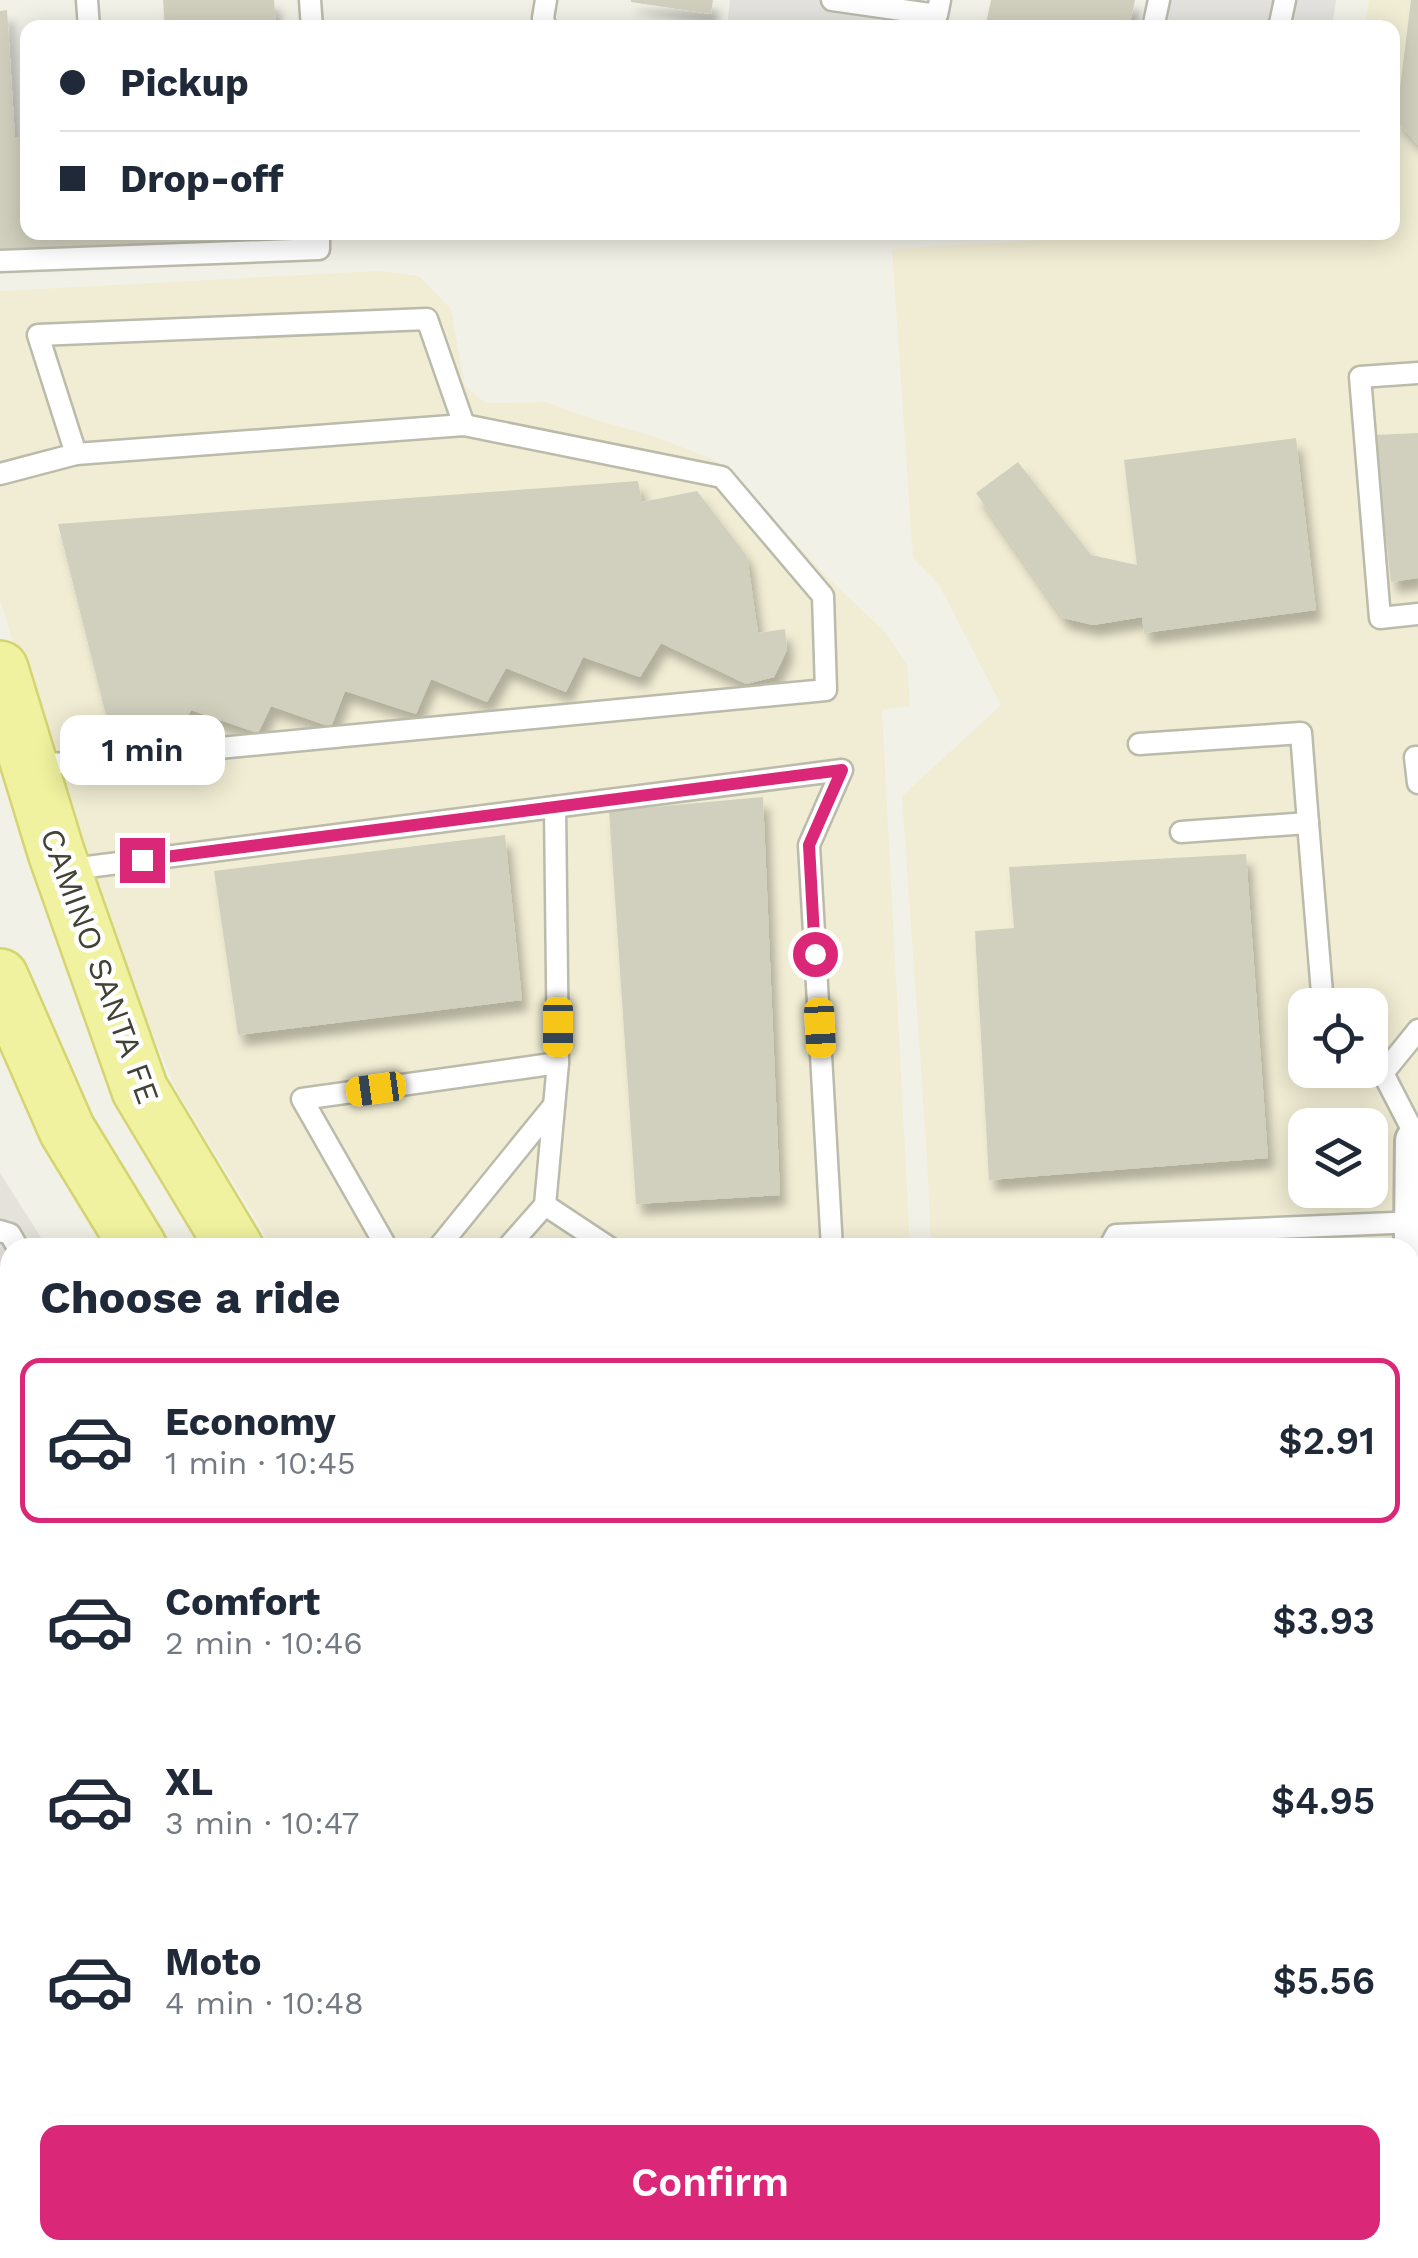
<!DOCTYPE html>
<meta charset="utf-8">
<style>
:root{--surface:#fff;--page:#f6f6f7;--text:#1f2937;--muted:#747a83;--line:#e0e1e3;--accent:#db2777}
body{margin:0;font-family:"Work Sans",sans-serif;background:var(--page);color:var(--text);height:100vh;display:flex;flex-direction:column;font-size:38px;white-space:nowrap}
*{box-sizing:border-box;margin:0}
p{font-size:32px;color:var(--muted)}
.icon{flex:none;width:55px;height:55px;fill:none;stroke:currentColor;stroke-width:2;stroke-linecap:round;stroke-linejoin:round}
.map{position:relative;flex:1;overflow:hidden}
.side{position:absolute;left:0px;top:1238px;width:1420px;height:1022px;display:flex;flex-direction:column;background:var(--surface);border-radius:30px 30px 0 0;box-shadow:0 5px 25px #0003}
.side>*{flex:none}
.guide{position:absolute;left:20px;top:20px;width:1380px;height:220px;border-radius:20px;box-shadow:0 5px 25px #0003;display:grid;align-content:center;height:220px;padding:0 40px;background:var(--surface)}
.fabs{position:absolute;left:1288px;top:988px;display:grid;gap:20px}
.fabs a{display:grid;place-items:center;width:100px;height:100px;border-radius:20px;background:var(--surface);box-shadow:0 5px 25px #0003;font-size:50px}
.end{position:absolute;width:45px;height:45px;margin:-22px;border:12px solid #db2777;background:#fff;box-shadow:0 0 0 5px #fff}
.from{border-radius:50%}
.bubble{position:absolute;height:70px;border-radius:20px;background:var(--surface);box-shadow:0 5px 25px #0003;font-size:32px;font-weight:600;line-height:70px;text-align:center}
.car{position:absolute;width:30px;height:60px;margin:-30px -15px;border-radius:12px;box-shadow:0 0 8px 2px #0007;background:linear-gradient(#f5c518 24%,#345 0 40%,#f5c518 0 76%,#345 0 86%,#f5c518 0)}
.guide b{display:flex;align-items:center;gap:35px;height:95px;font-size:38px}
.guide b+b{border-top:2px solid var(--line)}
.guide i{width:25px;height:25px;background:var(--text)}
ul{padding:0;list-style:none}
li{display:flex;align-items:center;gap:30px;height:165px;margin:0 20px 15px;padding:0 20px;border:5px solid transparent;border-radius:20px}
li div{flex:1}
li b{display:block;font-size:38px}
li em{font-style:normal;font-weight:600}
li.active{border-color:var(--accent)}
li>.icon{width:90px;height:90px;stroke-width:1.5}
h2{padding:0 40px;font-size:45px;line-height:120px}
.cta{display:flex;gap:20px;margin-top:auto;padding:20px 40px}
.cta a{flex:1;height:115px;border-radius:20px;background:var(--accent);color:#fff;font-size:40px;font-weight:600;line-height:115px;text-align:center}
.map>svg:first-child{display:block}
.commercial{fill:#f1edd4;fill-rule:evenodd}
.industrial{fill:#e4e2db}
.grass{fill:url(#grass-tufts)}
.parking{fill:#e3e2de}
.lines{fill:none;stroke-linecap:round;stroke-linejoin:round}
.stream{stroke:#aabce7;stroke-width:11}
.building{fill:#d1d0be;filter:url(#shadow)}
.service-casing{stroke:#bbbbab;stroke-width:25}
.minor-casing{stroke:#bbbbab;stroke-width:48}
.primary-casing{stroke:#d4d571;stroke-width:60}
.service{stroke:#fff;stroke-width:20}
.minor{stroke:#fff;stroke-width:42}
.primary{stroke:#f0f29f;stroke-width:55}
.route{stroke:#db2777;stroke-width:12}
.labels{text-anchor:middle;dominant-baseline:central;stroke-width:9;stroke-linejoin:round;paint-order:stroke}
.street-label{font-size:32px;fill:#434237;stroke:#fff}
</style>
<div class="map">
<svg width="1418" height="2258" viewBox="0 0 1418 2258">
<defs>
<pattern id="grass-tufts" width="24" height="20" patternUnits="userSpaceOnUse" patternTransform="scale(2.5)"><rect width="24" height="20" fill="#bfe1b4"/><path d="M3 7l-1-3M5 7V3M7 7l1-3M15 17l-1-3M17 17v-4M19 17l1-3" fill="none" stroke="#a5c29b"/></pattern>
<filter id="shadow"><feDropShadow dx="6" dy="11" stdDeviation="5" flood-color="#0004"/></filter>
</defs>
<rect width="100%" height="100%" fill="#f1f1e7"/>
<!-- commercial -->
<g class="commercial">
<path d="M1369,0H1418V1833H1410V1248L931,1247L927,1157L902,796L1001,705L939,585L913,558L892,249L1160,233L1392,232V28L1365,27ZM1305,1005H1370V1070H1305ZM1305,1125H1370V1190H1305Z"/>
<polygon points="378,271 419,276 451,309 465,387 486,403 545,402 593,419 653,436 715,460 741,484 826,576 883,630 907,664 910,706 882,710 910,1247 273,1247 177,1091 90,890 0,600 0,291"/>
</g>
<!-- industrial -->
<g class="industrial">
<polygon points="0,1173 47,1247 10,1248 10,2160 0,2160"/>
<polygon points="1410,2001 1418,2001 1418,2258 127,2258 127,2250 1410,2250"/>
</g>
<!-- grass -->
<polygon class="grass" points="10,2168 10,2250 114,2250 114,2258 0,2258 0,2169"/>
<!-- parking -->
<g class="parking">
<polygon points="730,0 907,0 890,27 727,28"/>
<polygon points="1149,0 1336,0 1332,27 1143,28"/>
</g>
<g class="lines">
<!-- stream -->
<polyline class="stream" points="0,2204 10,2175"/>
</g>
<!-- building -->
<g class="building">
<polygon points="163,0 274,0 276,28 165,28"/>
<polygon points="631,0 713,0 711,14 631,2"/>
<polygon points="991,0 1135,0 1129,28 985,28"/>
<polygon points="1411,0 1418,0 1418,145 1396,120"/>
<polygon points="7,10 15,137 28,137 28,232 213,232 214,243 0,255 0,11"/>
<polygon points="1418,433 1418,578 1391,582 1374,435"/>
<polygon points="1296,438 1316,610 1144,633 1142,617 1093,625 1063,618 976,493 1018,462 1091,555 1137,565 1124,460"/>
<polygon points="638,481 642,502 697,491 747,556 758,633 785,629 787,650 774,677 746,684 661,643 640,677 583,657 566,692 506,668 487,702 431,679 416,714 345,691 331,727 271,706 258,733 191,710 178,735 138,716 106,715 58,524"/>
<polygon points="763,797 780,1195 636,1204 609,811"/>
<polygon points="505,835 522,1000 238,1035 214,871"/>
<polygon points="1246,854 1268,1158 989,1180 975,931 1014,928 1009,867"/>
<polygon points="0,1394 10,1397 10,1665 1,1694"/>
<polygon points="1418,2146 1418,2258 1146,2258 1147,2250 1410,2250 1410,2147"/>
<polygon points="211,2250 365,2250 365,2258 212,2258"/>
<polygon points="500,2250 639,2250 640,2258 500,2258"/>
</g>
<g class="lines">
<defs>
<g id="service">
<polyline points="87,0 89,28"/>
<polyline points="310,0 312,28"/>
<polyline points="832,0 937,15 940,0"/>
<polyline points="546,28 543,18 546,0"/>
<polyline points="1153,28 1159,0"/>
<polyline points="1279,28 1285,0"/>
<polyline points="0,261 319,249 319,232"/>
<polyline points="1418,373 1360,377 1380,618 1418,614"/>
<polyline points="76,454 38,335 427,319 464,425"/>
<polyline points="0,474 76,454 464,425 722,477 823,596 826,690 32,766"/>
<polyline points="1139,744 1301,733 1308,823"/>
<polyline points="1418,757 1415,757 1418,783"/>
<polyline points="1181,832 1308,823 1323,1005"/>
<polyline points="64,870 842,770 809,845 832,1248"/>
<polyline points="1370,1048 1418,1141"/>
<polyline points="1384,1072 1418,1030"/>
<polyline points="545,1205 558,1063"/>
<polyline points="0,1231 10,1234 18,1248"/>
<polyline points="387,1248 302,1099 558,1063 555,807"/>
<polyline points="438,1248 554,1105"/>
<polyline points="507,1248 545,1205 610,1248"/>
<polyline points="1109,1248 1116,1235 1416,1222"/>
<polyline points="0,1889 10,1886"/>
<polyline points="1410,2085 1418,2085"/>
<polyline points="194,2250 195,2258"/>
<polyline points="447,2250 448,2258"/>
<polyline points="959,2250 959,2258"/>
<polyline points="1133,2258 1133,2250"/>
</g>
<polyline id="minor" points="1410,1788 1417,1141"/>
<g id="primary">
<polyline points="0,669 56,852 140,1090 235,1248"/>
<polyline points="0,977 67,1130 139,1248"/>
<polyline points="1410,1872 1418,1872"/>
<polyline points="1410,1966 1418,1966"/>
</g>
</defs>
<!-- service casing -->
<use href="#service" class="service-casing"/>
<!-- minor casing -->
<use href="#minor" class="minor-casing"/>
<!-- primary casing -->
<use href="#primary" class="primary-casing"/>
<!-- service -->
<use href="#service" class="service"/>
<!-- minor -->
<use href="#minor" class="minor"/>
<!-- primary -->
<use href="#primary" class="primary"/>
</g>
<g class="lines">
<!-- route -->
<polyline class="route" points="142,860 842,770 809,845 815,954"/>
</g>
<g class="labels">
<!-- street labels -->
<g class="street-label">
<text transform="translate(100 966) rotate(70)">CAMINO SANTA FE</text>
</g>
</g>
</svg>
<div class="fabs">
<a><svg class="icon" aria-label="locate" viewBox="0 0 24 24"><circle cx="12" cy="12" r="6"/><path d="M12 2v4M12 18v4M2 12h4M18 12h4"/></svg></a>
<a><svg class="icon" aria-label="layers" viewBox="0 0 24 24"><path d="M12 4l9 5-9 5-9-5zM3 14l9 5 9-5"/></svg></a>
</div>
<i class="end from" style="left:815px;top:954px"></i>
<i class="end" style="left:142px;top:860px"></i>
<div class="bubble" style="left:60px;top:715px;width:165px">1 min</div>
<i class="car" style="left:558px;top:1027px;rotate:180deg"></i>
<i class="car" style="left:820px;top:1028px;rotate:177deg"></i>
<i class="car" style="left:376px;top:1089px;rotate:262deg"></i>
<div class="guide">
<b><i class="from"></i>Pickup</b>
<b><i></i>Drop-off</b>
</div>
<section class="side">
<h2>Choose a ride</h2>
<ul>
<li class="active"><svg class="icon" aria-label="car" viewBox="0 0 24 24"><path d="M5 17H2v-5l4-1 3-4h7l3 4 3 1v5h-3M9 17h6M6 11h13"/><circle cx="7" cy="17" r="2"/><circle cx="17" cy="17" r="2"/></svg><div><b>Economy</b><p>1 min · 10:45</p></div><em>$2.91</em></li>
<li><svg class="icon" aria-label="car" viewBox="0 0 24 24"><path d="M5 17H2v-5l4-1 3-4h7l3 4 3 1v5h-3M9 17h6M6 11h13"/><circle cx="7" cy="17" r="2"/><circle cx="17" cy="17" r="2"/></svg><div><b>Comfort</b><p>2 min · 10:46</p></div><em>$3.93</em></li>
<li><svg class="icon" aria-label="car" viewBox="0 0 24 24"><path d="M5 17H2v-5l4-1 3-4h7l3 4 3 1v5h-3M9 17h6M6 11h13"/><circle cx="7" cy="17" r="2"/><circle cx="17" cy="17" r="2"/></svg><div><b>XL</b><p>3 min · 10:47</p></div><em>$4.95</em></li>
<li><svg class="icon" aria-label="car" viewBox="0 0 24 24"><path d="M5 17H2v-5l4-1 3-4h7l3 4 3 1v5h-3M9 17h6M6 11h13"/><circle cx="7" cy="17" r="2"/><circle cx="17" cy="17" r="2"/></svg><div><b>Moto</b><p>4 min · 10:48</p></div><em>$5.56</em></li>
</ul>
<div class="cta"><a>Confirm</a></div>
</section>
</div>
